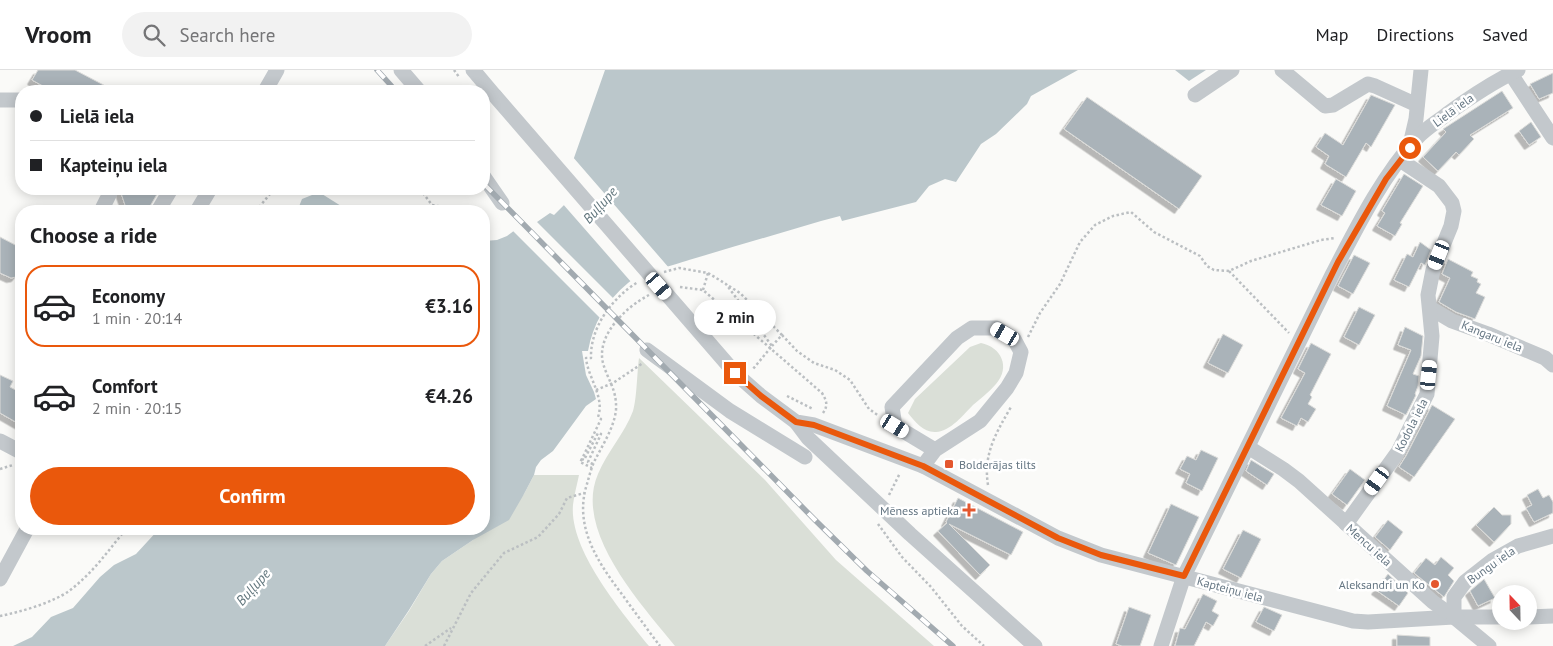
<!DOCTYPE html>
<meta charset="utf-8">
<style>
:root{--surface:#fff;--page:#f2f2f2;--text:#202124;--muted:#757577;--line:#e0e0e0;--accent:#ea580c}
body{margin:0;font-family:"PT Sans",sans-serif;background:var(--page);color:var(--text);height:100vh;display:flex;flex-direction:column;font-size:19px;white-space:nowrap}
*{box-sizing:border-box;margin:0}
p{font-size:16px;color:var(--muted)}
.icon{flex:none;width:28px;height:28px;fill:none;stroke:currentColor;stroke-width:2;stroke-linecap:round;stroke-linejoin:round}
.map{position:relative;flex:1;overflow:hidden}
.sheet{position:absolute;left:15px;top:135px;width:475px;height:330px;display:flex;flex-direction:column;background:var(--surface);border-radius:20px;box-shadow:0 2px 12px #0003}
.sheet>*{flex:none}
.top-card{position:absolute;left:15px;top:15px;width:475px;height:110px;border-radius:20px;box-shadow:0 2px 12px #0003;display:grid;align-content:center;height:110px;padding:0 15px;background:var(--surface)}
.needle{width:32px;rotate:338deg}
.buttons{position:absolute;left:1492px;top:515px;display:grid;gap:10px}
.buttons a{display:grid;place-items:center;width:45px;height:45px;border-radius:50%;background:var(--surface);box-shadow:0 2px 12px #0003;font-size:25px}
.end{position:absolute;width:22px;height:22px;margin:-11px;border:6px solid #ea580c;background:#fff;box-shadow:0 0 0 2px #fff}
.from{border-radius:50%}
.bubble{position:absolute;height:35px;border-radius:18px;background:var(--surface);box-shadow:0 2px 12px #0003;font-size:16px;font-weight:600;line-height:35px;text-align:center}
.car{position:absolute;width:15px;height:30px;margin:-15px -8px;border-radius:6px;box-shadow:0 0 4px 1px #0007;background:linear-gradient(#fff 24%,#345 0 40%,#fff 0 76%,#345 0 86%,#fff 0)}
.top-card b{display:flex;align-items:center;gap:18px;height:48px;font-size:19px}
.top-card b+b{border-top:1px solid var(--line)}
.top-card i{width:12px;height:12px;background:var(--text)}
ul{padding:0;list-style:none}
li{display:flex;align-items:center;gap:15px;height:82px;margin:0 10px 8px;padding:0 5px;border:2px solid transparent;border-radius:20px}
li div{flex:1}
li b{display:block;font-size:19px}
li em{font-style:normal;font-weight:600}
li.selected{border-color:var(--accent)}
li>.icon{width:45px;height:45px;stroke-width:1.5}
h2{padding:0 15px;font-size:22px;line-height:60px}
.action{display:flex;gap:10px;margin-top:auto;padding:10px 15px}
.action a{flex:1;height:58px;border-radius:30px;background:var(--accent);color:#fff;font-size:20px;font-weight:600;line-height:58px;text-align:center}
header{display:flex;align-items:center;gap:30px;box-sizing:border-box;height:70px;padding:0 25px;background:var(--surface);border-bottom:1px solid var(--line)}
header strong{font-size:24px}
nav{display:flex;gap:28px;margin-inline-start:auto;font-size:18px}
.search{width:350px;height:45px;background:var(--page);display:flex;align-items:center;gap:12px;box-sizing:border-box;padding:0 18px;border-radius:28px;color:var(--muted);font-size:19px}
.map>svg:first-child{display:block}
.green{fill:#dadfd7}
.water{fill:#bbc7cb}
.pier{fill:#fafaf8}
.building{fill:#aab3b9;stroke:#dcdcda;filter:url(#shadow)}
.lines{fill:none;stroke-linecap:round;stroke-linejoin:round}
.path{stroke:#bbbfc2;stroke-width:2.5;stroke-dasharray:2.5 2.5;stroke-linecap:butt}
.minor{stroke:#c3c8cc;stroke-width:15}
.rail-casing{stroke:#a2aab0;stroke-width:5.5}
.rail{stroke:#fff;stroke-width:4;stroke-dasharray:11;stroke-linecap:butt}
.minor-bridge{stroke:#c3c8cc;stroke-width:15}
.route{stroke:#ea580c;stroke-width:6}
.poi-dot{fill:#e4572e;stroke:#fff;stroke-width:2}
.labels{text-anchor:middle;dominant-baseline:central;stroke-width:5;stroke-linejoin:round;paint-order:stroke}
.street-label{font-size:12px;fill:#657683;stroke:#fff}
.poi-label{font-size:12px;fill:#657683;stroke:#fff;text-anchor:end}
.water-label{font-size:14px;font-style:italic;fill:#60757c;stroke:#fff}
</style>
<header>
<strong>Vroom</strong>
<div class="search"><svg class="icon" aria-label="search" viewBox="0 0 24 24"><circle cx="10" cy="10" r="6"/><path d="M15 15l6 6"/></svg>Search here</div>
<nav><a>Map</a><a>Directions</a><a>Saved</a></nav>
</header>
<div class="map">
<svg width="1553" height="576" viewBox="0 0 1553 576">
<defs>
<filter id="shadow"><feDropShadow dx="-4.5" dy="4.5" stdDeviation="0" flood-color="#0004"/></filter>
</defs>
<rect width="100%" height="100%" fill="#fafaf8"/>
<!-- green -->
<g class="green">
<path d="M981,273C1001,277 1011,297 996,314C989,322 981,328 973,335C963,345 951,361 936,362C924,363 915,352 908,343L915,329L970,277Z"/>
<path d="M639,288L765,410L836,490L934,576H675C642,535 573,461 598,404C607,382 625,363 633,341C637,328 637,302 639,288Z"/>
<path d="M534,405H579C577,415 574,425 573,435C569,480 622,542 649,576H385L409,541L431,504L442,491L473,470L524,424Z"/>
</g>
<!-- water -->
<g class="water">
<path d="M605,0H1078L1031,26L1027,34L996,64L981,74L956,112L945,109L929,116L916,132L842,151L840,146L821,151C777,164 733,177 689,190C674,195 639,204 628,213C606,231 593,254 588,281H582L586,305L594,322L596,329L586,336L553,381L541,390L536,397L534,405L524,424L509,450L473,470L442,491L431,504L409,540L385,576H13L32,567L51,547L73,538L100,507L114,495L136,484L159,459H484V171L497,170L507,166L515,160L537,152L550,143L554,145L568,131L563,119Z"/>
<polygon points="1175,0 1206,0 1189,11"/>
<polygon points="322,124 349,141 299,141 298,139 302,129 312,125"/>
</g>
<!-- pier -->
<g class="pier">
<polygon points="572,86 670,199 632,213 562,133 565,130 565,126 560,118"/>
<polygon points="535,150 615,230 601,249 512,160"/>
</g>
<!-- building -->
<g class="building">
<polygon points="38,0 75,0 115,21 52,21 32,10"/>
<polygon points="1553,3 1553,23 1539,29 1530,14"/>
<polygon points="1502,21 1513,38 1470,65 1474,69 1459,85 1456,82 1438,101 1423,87 1446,62 1443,59"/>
<polygon points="1371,25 1395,35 1371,77 1366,73 1346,107 1325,94 1329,86 1316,77 1325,63 1343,75"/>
<polygon points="1087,27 1202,106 1179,139 1064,59"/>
<polygon points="1531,52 1541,67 1529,75 1519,61"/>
<polygon points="1404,104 1423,116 1400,153 1402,154 1395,166 1377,156 1385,143 1382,141"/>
<polygon points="1336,109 1356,121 1342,146 1321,135"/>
<polygon points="121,119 160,119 149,138 139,141 127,141 121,123"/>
<polygon points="0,167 21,178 21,190 18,197 20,202 16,207 11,208 0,203"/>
<polygon points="1420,172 1431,180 1425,195 1421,193 1409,217 1394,210 1407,184 1413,187"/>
<polygon points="1354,185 1370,193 1353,224 1338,216"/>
<polygon points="1448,189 1473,202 1471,206 1478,209 1477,212 1481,214 1476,223 1485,227 1475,249 1456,242 1439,232 1450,208 1442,204"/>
<polygon points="1359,237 1375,245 1359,275 1344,267"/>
<polygon points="1405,257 1423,266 1421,286 1413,304 1419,306 1418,316 1415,324 1416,325 1406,345 1387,336 1411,280 1398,275"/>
<polygon points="1223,264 1243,275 1228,303 1208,293"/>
<polygon points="1311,273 1331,284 1310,325 1312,327 1308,334 1316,339 1308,352 1301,348 1297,356 1281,348 1305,303 1298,299"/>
<polygon points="0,305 13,311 10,317 21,323 21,355 0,343"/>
<polygon points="1432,335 1455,349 1414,407 1399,397 1406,386"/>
<polygon points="1201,380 1218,388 1202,421 1186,413 1190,404 1180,399 1187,386 1196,390"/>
<polygon points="1251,390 1274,404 1267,415 1246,401"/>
<polygon points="1350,399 1365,410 1347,435 1332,424"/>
<polygon points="1538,419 1543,428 1549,425 1553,432 1553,443 1534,452 1526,438 1532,435 1527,425"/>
<polygon points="958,428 1023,462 1011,485 949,454 990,495 980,505 938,461 947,453 946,452"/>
<polygon points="1171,434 1199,447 1176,495 1148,483"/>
<polygon points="1494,437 1502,445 1511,445 1511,454 1494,472 1476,455"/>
<polygon points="1388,450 1403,462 1390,480 1375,467"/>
<polygon points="1243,460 1261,469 1241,508 1223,499"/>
<polygon points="1441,487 1454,498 1448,505 1454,511 1444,527 1414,503 1426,488 1435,495"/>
<polygon points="1388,504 1408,523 1399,536 1376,520"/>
<polygon points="1484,509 1495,528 1478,536 1470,521"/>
<polygon points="1203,524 1217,531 1212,541 1219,545 1213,556 1206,552 1194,576 1175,576 1180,558 1185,559"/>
<polygon points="1129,537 1151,545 1140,576 1122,576 1116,574"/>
<polygon points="1264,537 1282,545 1274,561 1256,552"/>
<polygon points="1397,565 1430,567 1430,576 1397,576"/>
</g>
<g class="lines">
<!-- path -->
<g class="path">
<polyline points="454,0 459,7"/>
<polyline points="420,119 432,135 465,141"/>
<polyline points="256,141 274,119"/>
<polyline points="474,141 481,140"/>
<polyline points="1229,201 1289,263"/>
<polyline points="664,202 679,198 708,203 726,214 772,276 753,299"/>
<polyline points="729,216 740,223 782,265 772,276"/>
<path d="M680,217L703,220L822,323C827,331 828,336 823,343"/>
<polyline points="703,220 708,203"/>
<path d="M649,225C626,237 596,265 603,293C608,311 617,319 616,340C614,358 602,376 594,392C591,399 589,407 587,414C573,457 599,494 624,527C636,544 648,560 660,576"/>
<polyline points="782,265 797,281 814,293 835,300 850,310 869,339 879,346"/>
<polyline points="1028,267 1040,243 1060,214 1080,172 1095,155 1113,146 1131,142 1154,162 1200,186 1207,196 1214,200 1229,201 1251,191 1321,170 1335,168"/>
<polyline points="596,320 613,313 643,293"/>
<polyline points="787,326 813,339"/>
<polyline points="582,389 580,392 592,398"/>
<path d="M593,394L588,392L601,364L598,363L584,390L582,389L601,349L598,347C605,327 588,308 586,288H591C590,257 613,227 638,212"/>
<polyline points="0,399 13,395"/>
<path d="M988,415C983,384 996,363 1011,337"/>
<polyline points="889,425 900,403"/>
<polyline points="878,454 902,487 931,517 962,556 984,576"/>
<path d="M0,546C20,542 52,533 69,521C92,504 108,481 126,459"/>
<polyline points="425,576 451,558"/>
<polyline points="444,576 471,523 504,483 538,467 559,444 567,428 584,423"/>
</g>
<!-- minor -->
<g class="minor">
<polyline points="401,0 419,21"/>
<polyline points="473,0 495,26"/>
<polyline points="1282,0 1325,36 1333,35 1368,14 1375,16 1417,35"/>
<polyline points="1511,4 1553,68"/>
<polyline points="265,21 277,0"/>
<polyline points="1195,25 1232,0"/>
<polyline points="0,30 21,30"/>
<polyline points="1410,75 1416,49 1421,0"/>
<polyline points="484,107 502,133"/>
<polyline points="101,141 112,119"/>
<polyline points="158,141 171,119"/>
<polyline points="197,141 210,119"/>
<polyline points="1430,238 1452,251 1488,264 1545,288 1553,295"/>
<polyline points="647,280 730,341 805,387"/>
<polyline points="735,303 761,326 796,352 814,355 923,396 1058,468 1101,485 1353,551 1368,552 1454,547 1501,547"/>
<polyline points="796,352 808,368 910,464 1035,576"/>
<polyline points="0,371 21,382"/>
<polyline points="1248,377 1283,399 1299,411 1433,532 1454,547 1489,576"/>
<polyline points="923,396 935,380 895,356 892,337 957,268 972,258 996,258 1014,269 1021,282 1016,303 1007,318 980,351 935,380"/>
<polyline points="1346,454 1398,382 1427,324 1432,266 1428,225 1433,200 1451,156 1454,141 1452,133 1439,116 1400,90"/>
<polyline points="0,509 27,459"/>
<polyline points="1454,547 1454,527 1465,512 1493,490 1518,476 1553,466"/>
<polyline points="1529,547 1553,546"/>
<path d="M1161,576L1184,506L1192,490L1332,205C1356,159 1382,106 1417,68C1425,59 1437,52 1447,44C1469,28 1493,12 1518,0"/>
</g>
<defs>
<g id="rail">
<polyline points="377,0 396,21"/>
<polyline points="484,114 815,450 867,501 953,576"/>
</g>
</defs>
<!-- rail casing -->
<use href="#rail" class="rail-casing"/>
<!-- rail -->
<use href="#rail" class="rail"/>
<!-- minor-bridge -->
<polyline class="minor-bridge" points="495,26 735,303"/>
</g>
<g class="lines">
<!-- route -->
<polyline class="route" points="735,303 761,326 796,352 814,355 923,396 1058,468 1101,485 1184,506 1338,192 1386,109 1410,78"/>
</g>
<!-- markers -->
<g class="poi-dot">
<rect x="944" y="389" width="10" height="10" rx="2.5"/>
<path d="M966.5 432.5h5v5h5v5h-5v5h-5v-5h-5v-5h5z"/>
<circle cx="1435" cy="514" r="5"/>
</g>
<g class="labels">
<!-- street labels -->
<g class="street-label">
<text transform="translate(1453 40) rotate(-36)">Lielā iela</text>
<text transform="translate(1492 266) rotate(22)">Kangaru iela</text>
<text transform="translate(1411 355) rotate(-63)">Kodola iela</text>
<text transform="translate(1369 475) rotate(42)">Mencu iela</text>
<text transform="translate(1491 495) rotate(-35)">Bungu iela</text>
<text transform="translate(1230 519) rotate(15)">Kapteiņu iela</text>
</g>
<!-- poi labels -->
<g class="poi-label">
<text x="959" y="394" text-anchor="start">Bolderājas tilts</text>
<text x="959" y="440">Mēness aptieka</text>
<text x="1425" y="514">Aleksandri un Ko</text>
</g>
<!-- water labels -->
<g class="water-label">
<text transform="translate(600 135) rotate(-48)">Buļļupe</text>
<text transform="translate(253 517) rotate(-48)">Buļļupe</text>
</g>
</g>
</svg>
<div class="buttons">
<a><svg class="needle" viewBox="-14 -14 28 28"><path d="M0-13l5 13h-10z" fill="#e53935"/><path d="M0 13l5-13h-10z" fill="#757577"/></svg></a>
</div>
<i class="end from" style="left:1410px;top:78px"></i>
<i class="end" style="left:735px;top:303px"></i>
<div class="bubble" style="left:694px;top:230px;width:82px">2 min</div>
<i class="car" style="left:1439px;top:185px;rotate:202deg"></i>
<i class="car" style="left:659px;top:216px;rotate:139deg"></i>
<i class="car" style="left:1005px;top:264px;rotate:300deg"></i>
<i class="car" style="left:1429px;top:305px;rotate:6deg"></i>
<i class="car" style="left:895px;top:356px;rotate:121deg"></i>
<i class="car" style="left:1377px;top:411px;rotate:216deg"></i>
<div class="top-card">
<b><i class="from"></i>Lielā iela</b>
<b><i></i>Kapteiņu iela</b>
</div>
<section class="sheet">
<h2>Choose a ride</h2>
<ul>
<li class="selected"><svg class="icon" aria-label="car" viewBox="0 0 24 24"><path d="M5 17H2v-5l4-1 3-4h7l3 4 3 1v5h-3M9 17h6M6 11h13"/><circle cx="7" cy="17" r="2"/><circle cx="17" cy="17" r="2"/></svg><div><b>Economy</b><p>1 min · 20:14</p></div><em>€3.16</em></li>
<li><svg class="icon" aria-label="car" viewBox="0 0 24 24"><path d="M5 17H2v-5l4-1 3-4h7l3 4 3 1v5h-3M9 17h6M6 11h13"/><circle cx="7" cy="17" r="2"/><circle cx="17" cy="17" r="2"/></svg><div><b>Comfort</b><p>2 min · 20:15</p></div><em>€4.26</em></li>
</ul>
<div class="action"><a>Confirm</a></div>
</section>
</div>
